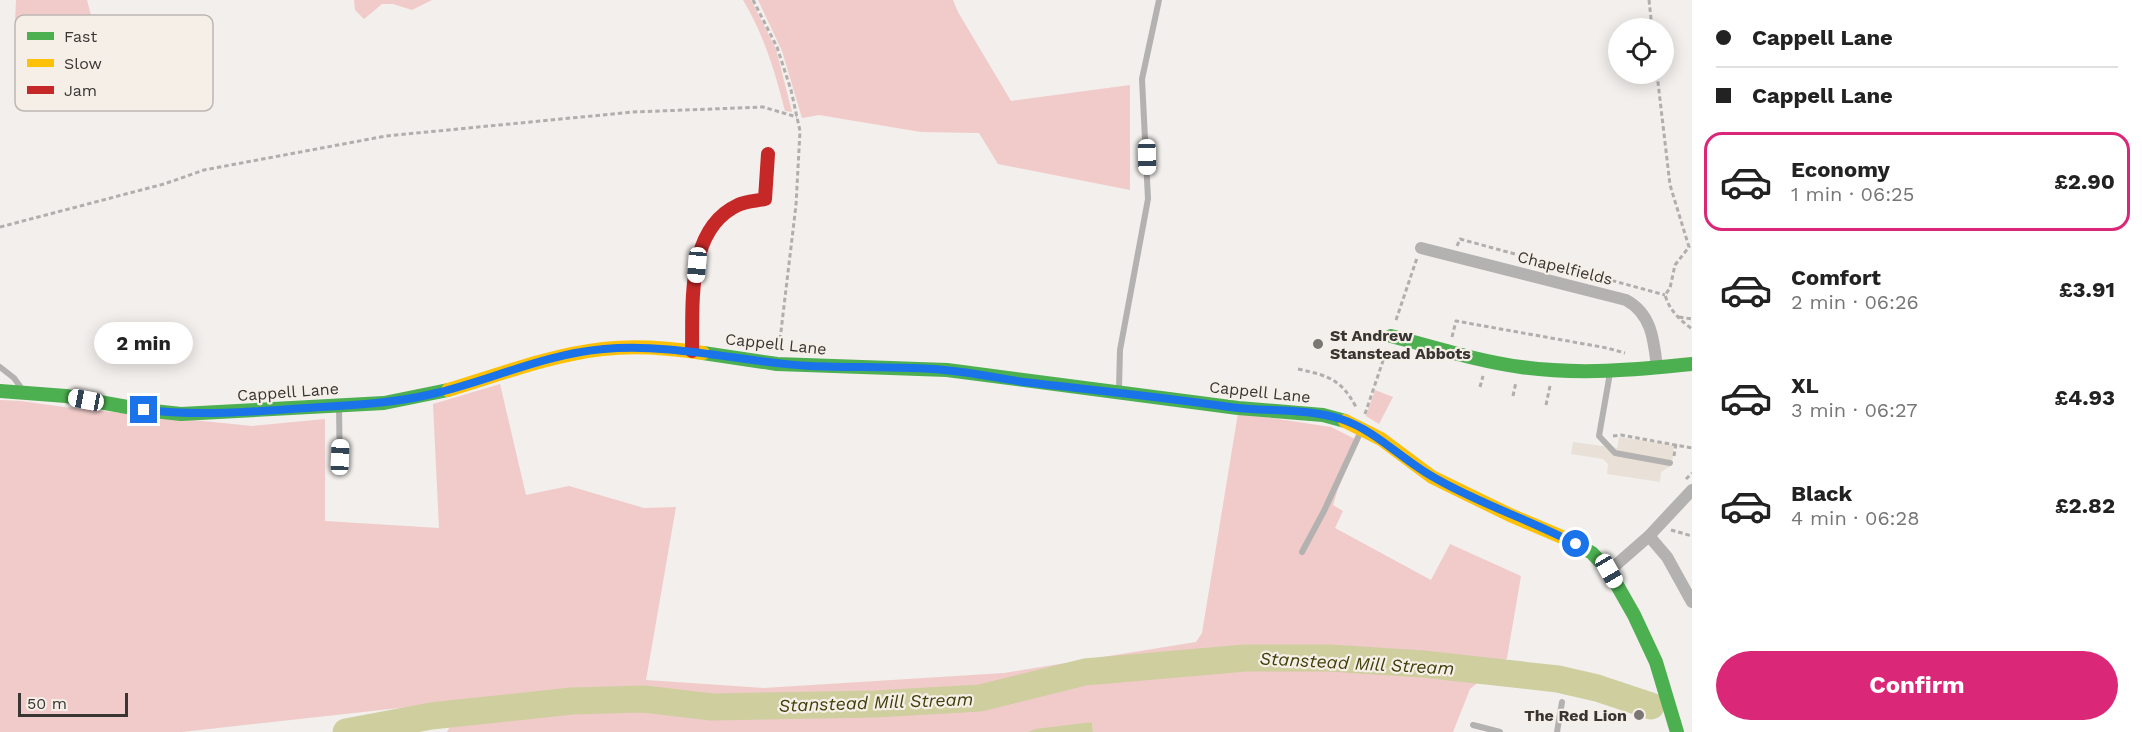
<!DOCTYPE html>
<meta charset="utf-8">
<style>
:root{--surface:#fff;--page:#f6f6f6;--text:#222;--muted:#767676;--line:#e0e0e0;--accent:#db2777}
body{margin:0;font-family:"Work Sans",sans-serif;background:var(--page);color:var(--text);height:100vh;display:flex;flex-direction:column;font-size:22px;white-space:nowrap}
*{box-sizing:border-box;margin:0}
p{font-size:20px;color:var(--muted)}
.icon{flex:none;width:33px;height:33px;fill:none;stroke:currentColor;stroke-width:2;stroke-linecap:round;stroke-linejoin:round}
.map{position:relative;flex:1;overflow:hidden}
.details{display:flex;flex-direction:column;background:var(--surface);width:450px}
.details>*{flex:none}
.hud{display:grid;align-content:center;height:132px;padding:0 24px;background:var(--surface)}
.tools{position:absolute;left:1608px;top:18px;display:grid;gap:12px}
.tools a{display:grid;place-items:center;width:66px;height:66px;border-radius:50%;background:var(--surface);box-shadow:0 3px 15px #0003;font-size:30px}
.scale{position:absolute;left:18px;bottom:15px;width:110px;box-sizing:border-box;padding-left:6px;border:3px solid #383533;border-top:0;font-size:16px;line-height:21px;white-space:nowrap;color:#383533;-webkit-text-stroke:4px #f6efe8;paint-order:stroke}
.end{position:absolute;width:27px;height:27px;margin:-14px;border:8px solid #1a73e8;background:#fff;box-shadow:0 0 0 3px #fff}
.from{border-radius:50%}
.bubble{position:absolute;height:42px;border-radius:21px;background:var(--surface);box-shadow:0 3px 15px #0003;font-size:20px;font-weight:700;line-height:42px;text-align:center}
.car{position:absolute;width:18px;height:36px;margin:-18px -9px;border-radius:8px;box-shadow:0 0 4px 2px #0007;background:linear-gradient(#fff 24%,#345 0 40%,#fff 0 76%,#345 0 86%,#fff 0)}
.hud b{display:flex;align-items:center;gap:21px;height:57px;font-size:22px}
.hud b+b{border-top:2px solid var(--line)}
.hud i{width:15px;height:15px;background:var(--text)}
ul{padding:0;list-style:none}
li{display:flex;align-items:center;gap:18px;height:99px;margin:0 12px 9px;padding:0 12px;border:3px solid transparent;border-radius:18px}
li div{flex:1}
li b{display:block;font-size:22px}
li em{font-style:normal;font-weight:700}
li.on{border-color:var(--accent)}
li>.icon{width:54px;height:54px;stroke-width:1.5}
.button{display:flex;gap:12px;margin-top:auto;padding:12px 24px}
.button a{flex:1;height:69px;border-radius:36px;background:var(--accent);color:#fff;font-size:24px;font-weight:700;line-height:69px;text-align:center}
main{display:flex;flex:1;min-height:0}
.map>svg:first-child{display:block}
.built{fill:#e9e1d8}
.green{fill:#f0cbc9}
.water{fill:#cece9e}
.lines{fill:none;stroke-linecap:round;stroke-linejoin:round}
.river{stroke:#cece9e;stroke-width:27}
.path{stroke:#b1aead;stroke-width:3;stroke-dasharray:4.5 3;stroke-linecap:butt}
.lane{stroke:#b3b2b0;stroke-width:6}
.street{stroke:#b3b2b0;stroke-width:12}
.fast{stroke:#4caf50;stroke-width:14}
.slow{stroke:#ffc107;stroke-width:14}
.jam{stroke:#c62828;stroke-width:14}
.route{stroke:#1a73e8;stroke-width:8}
.poi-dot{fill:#797674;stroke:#f6efe8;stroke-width:2}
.labels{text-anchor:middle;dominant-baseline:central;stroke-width:4.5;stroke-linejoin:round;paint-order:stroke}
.street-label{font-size:16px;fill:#383533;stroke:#f6efe8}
.poi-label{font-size:16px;font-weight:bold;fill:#383533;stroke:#f6efe8;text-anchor:start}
.water-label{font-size:18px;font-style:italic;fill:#3f3f08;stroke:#f6efe8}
.key{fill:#f6efe8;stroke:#bdb7b2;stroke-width:1.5}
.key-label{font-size:16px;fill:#383533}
</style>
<main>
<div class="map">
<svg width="1692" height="732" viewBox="0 0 1692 732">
<rect width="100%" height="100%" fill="#f2efec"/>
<!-- built -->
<polygon class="built" points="1619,437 1674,445 1672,465 1661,472 1660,482 1607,474 1608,464 1603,459 1571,454 1573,442 1617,448"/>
<!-- green -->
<g class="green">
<polygon points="16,0 87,0 95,31 101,69 91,85 73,85 43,73 21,52 15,24"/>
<polygon points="354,0 432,0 412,10 393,4 382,4 364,19 355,10"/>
<path d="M743,0H751L776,49L792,112L785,111C775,72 764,35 743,0Z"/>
<polygon points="758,0 953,0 958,12 1011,101 1130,85 1130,190 998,164 979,133 921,132 819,115 802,118 782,51"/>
<polygon points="500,384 526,495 569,486 644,508 676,507 646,680 764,688 1004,673 1196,642 1202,633 1238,413 1331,427 1359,441 1338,489 1333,505 1343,511 1335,528 1431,580 1450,544 1521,576 1507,658 1470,689 1453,732 1093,732 1092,722 1028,732 447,732 463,701 182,732 0,732 0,400 21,401 64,407 252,426 325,419 325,521 439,528 433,404"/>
<polygon points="1375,390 1393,397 1379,424 1366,416"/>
</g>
<!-- water -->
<polygon class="water" points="1092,722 1093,732 1028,732 1036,729"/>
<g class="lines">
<!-- river -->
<polyline class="river" points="346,732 431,716 572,701 644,699 712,707 875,704 980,698 1085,672 1245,658 1329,658 1423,664 1558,679 1597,688 1651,706"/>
<!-- path -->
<g class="path">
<polyline points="753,0 777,47 791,90 800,131 796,205 779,348"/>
<polyline points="1649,0 1652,28"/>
<path d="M1657,74L1670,185L1689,247L1675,265L1670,288L1665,295C1670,311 1679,319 1692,329"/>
<polyline points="0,227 164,184 204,170 386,136 633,112 763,107 797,117"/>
<polyline points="1457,246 1460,239 1665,295"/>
<polyline points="1679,317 1692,319"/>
<polyline points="1396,320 1417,258"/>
<polyline points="1452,337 1456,321 1607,348 1625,353"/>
<path d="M1298,369C1329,376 1341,379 1356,407"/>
<polyline points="1480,387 1483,376"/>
<polyline points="1513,396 1516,382"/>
<polyline points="1546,405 1550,386"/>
<polyline points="1365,414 1387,349"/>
<polyline points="1613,436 1621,435 1692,448"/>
<polyline points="1674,456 1676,444"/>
<polyline points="1686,479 1692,473"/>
<polyline points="1671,530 1692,536"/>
</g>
<!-- lane -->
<g class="lane">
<polyline points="0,367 14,378 22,389"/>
<polyline points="1610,373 1599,436 1615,453 1670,463"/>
<polyline points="1119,388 1120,350 1148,199 1142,79 1159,0"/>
<polyline points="339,407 340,472"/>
<polyline points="1302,552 1324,511 1361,431"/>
<polyline points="1473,725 1500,732"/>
<polyline points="1557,732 1562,702"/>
</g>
<!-- street -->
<g class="street">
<path d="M1421,248L1626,300C1652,314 1654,341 1657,368"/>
<polyline points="1649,536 1667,557 1692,602"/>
<polyline points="1609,571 1649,536 1692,490"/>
</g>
<!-- fast -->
<g class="fast">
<path d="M1391,336C1434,347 1477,361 1521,367C1578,375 1636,370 1692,364"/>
<polyline points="703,353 777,364 947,370 1238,408 1323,415 1345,421"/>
<polyline points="0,391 66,396 144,410 181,414 384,403 448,390"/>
<polyline points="1569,540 1592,553 1609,571 1634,615 1656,662 1677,732"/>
</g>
<!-- slow -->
<g class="slow">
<path d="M448,390C498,375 550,355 603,349C636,345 670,348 703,353"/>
<polyline points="1345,421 1381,439 1432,477 1510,515 1569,540"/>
</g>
<!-- jam -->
<path class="jam" d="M692,351C693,304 686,229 738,205C746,201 756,201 765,199L768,154"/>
</g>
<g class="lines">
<!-- route -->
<path class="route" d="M144,410C198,416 252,412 307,408C349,405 390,404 432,394C489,381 544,354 604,349C674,343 741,362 810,366C854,368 899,366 944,370C970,372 997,378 1024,382C1093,390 1162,397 1230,407C1267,412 1306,408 1341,419C1377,431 1402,460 1435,478C1480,504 1530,520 1576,544"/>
</g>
<!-- markers -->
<g class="poi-dot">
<circle cx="1318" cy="344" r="6"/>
<circle cx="1639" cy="715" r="6"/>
</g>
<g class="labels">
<!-- street labels -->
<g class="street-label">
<text transform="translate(1565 268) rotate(14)">Chapelfields</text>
<text transform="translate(776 344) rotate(6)">Cappell Lane</text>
<text transform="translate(288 392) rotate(-4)">Cappell Lane</text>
<text transform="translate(1260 392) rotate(6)">Cappell Lane</text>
</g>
<!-- poi labels -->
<g class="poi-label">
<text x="1330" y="335">St Andrew<tspan x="1330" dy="18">Stanstead Abbots</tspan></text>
<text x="1627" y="715" text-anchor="end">The Red Lion</text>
</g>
<!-- water labels -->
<g class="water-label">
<text transform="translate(1357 663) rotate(3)">Stanstead Mill Stream</text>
<text transform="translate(876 702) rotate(-2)">Stanstead Mill Stream</text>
</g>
</g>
<!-- legend -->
<rect x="15" y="15" width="198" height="96" rx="9" class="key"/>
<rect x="27" y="32" width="27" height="8" fill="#4caf50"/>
<rect x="27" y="59" width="27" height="8" fill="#ffc107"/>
<rect x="27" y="86" width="27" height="8" fill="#c62828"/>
<g class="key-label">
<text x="64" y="42">Fast</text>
<text x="64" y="69">Slow</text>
<text x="64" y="96">Jam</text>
</g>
</svg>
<div class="tools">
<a><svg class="icon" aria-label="locate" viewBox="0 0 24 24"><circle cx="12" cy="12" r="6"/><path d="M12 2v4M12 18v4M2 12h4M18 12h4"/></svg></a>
</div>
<div class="scale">50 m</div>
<i class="end from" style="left:1576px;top:544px"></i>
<i class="end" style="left:144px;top:410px"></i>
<div class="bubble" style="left:94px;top:322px;width:99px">2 min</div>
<i class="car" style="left:1147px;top:157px;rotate:179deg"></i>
<i class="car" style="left:697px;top:265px;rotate:185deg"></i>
<i class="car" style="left:86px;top:400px;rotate:281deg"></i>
<i class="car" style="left:340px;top:457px;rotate:2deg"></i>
<i class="car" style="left:1609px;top:571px;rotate:150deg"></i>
</div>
<section class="details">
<div class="hud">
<b><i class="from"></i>Cappell Lane</b>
<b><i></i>Cappell Lane</b>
</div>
<ul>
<li class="on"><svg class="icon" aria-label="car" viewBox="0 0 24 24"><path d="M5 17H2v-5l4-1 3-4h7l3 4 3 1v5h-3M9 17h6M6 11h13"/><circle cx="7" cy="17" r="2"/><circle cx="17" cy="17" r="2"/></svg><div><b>Economy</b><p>1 min · 06:25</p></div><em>£2.90</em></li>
<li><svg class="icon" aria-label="car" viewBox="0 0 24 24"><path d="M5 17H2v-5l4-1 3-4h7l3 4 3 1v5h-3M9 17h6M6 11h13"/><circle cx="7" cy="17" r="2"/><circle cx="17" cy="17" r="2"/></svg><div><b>Comfort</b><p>2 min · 06:26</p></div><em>£3.91</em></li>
<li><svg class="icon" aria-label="car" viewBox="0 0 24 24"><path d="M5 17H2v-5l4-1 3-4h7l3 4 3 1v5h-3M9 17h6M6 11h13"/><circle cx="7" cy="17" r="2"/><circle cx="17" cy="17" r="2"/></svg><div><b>XL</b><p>3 min · 06:27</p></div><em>£4.93</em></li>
<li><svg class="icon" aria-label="car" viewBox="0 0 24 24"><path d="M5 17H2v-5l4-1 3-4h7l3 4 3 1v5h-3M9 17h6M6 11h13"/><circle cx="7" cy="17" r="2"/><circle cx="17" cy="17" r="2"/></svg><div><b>Black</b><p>4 min · 06:28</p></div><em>£2.82</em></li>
</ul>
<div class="button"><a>Confirm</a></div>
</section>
</main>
